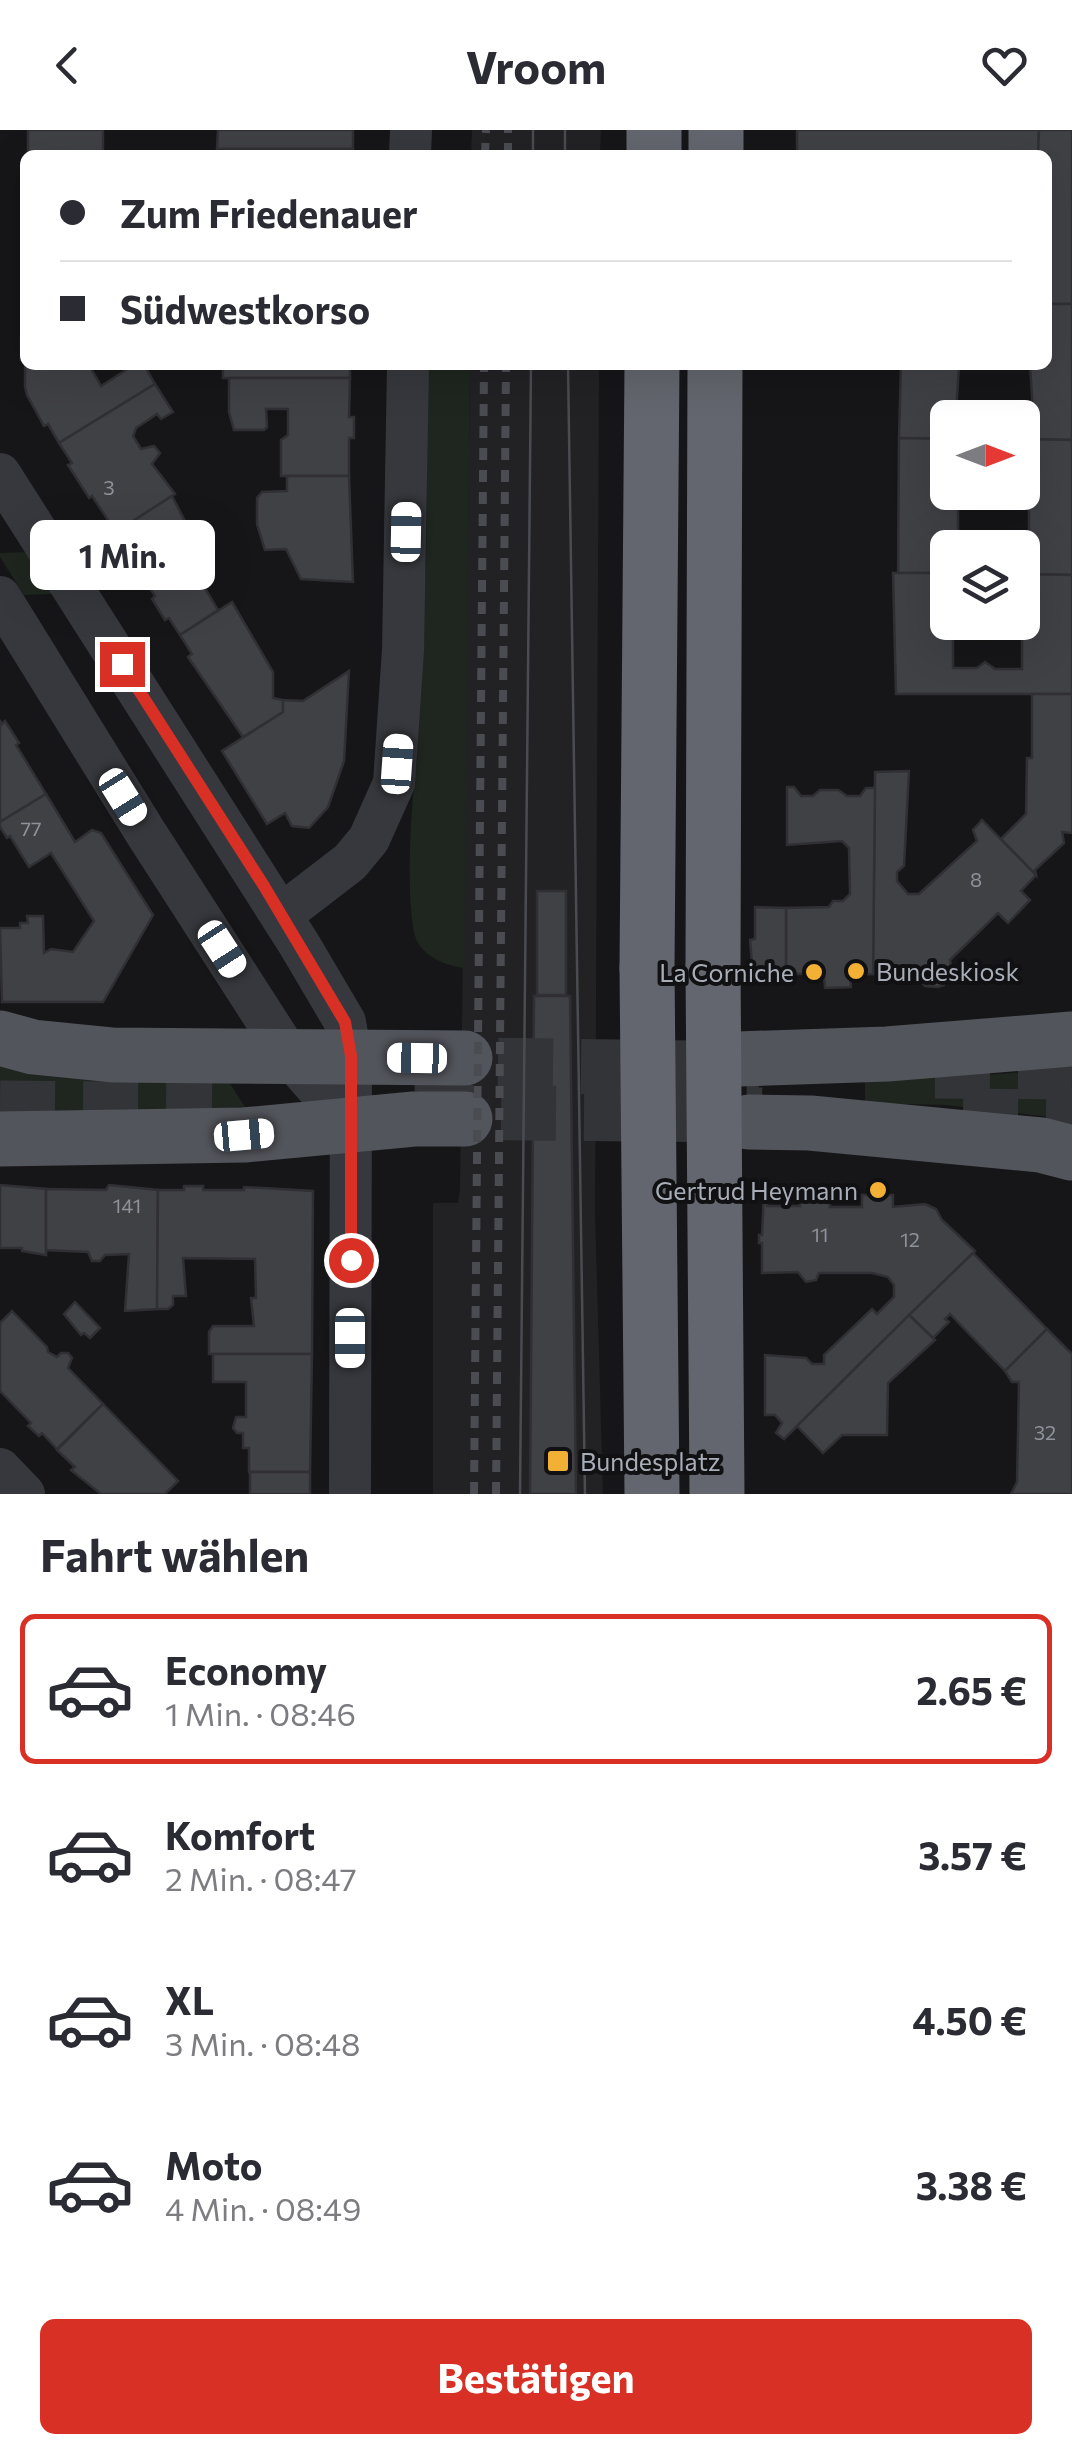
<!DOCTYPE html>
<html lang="de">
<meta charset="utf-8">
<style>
:root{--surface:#fff;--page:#f2f2f3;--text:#2b2b33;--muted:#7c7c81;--line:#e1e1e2;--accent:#d93025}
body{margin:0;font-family:Commissioner,sans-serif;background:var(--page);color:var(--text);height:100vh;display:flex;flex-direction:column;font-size:38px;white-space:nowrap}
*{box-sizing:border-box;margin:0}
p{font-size:32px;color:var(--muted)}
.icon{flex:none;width:55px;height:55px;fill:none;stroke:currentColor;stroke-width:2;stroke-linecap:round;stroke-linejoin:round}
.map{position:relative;height:1364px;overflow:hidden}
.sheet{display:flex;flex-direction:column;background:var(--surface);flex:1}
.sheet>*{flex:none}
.banner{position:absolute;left:20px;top:20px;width:1032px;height:220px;border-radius:15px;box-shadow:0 10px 40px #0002;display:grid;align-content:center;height:220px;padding:0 40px;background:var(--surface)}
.needle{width:65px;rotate:90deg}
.controls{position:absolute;left:930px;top:270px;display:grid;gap:20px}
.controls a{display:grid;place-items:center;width:110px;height:110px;border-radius:15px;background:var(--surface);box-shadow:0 10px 40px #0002;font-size:50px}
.end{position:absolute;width:45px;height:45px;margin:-22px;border:12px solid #d93025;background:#fff;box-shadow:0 0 0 5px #fff}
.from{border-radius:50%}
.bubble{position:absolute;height:70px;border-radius:15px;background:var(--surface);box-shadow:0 10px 40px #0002;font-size:32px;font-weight:700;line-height:70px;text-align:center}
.car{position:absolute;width:30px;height:60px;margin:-30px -15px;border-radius:12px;box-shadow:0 0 8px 2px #0007;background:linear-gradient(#fff 24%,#345 0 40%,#fff 0 76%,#345 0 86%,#fff 0)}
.banner b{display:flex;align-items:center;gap:35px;height:95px;font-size:38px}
.banner b+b{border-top:2px solid var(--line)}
.banner i{width:25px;height:25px;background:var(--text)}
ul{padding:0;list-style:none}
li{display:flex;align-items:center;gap:30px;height:150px;margin:0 20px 15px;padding:0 20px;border:5px solid transparent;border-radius:15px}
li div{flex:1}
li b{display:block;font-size:38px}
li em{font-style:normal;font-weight:700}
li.selected{border-color:var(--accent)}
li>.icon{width:90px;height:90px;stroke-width:1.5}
h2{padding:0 40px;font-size:45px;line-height:120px}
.primary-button{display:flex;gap:20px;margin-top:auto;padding:20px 40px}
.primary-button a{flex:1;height:115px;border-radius:15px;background:var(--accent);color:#fff;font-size:40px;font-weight:700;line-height:115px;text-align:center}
header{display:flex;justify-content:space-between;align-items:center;height:130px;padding:0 40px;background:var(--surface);font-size:45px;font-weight:700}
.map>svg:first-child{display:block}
.built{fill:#222225}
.green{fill:#1e261f}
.building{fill:#404145;stroke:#303034;stroke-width:2.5}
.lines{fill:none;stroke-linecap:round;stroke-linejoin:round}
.major-tunnel{stroke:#333438;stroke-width:55;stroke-dasharray:55 28;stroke-linecap:butt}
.minor{stroke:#37383d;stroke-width:42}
.major{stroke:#53555c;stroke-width:55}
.highway{stroke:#63666e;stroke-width:55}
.tram{stroke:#4a4c52;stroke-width:2.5}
.rail{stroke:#4a4c52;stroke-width:8;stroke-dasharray:12 10;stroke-linecap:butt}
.highway-bridge{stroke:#63666e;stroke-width:55}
.route{stroke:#d93025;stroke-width:12}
.poi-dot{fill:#f2b134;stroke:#111113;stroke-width:4}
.labels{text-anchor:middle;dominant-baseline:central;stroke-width:8;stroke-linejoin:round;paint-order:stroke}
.number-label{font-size:20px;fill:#8e929b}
.poi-label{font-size:25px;fill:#a8adb8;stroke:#111113;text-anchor:start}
</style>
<header><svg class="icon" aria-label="back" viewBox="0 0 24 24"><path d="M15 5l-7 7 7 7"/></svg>Vroom<svg class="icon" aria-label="heart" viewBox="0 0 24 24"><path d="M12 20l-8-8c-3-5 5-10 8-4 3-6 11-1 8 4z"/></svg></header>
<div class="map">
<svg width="1072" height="1364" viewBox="0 0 1072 1364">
<rect width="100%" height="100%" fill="#161618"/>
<!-- built -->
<g class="built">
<polygon points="472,0 601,0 600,25 471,25"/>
<polygon points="470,235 599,235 595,1083 603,1364 433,1364 433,1073 458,1073 460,1059"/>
</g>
<!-- green -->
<g class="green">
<path d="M428,235H470L464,838C449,836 428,829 418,813C404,789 411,670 416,640L426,431Z"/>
<polygon points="27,422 53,464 24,465 0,427 0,423"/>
<polygon points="0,924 222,941 248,982 0,990"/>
<polygon points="1051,940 1050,987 945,975 865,973 865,948 945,948"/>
</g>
<!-- building -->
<g class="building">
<rect x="28" y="0" width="75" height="25"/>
<polygon points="218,0 353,0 353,19 217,19"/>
<polygon points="797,0 1039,0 1038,25 797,25"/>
<polygon points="1039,0 1072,0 1072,174 1048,174 1048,25 1038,25"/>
<polygon points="225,19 353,19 352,25 225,25"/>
<polygon points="1048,174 1072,174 1072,310 1022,309 1022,288 948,288 948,309 899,308 901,235 959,235 956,283 1033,281 1030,235 1048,235"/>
<polygon points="25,205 25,235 89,235 101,256 134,235 144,235 155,254 59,313 48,294 44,296 27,265 25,257 25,231 21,230 21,206"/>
<rect x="223" y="235" width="127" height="13"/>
<polygon points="229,248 350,248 349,287 354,287 354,308 349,308 349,346 281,346 281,310 288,305 288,279 266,279 267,297 264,300 234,300 229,282"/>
<polygon points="155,254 173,282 161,289 157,284 136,298 133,306 141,319 154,316 160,323 152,334 175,364 116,402 92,366 89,368 79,352 68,335 72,333 59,313"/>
<polygon points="899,308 948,309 948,362 958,362 958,412 963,418 948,418 948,443 898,443"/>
<polygon points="1022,309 1072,310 1072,445 1022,444 1022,419 1029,413 1029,343 1022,335"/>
<polygon points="287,346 349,346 353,452 301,449 286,419 265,420 257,394 257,368 262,362 287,361"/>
<polygon points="172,366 203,426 201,431 208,441 200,450 218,480 180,505 169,488 165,490 152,469 155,466 138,439 133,440 125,426 129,424 116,402"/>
<polygon points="893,443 948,443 948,492 953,492 953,538 977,538 985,532 995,539 1022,539 1022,444 1072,445 1072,564 896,564"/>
<polygon points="232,472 273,542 273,568 283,570 283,582 243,607 188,527 192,524 180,505"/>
<polygon points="349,541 344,631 328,677 309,698 292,696 285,683 267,694 222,621 283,582 283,570 303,571"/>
<polygon points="1032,564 1072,564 1072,703 1062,702 1064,713 1035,740 1036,745 1001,709 1026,684 1027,628 1032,628"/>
<polygon points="0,591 2,594 5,591 19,613 16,615 46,664 0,692"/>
<polygon points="909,641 904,736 897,742 897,751 908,764 919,764 977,711 973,700 982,690 1036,745 1021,761 1030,770 1008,793 998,783 950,830 952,842 944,855 938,857 925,856 916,845 873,844 875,642"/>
<polygon points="787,657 794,657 801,666 813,666 820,660 838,660 847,666 860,666 866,658 875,658 873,844 850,845 851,857 825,858 824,844 786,844 786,778 829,777 833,771 843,771 850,764 849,718 842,711 787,715"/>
<polygon points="46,664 75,712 92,700 101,703 153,785 103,872 2,872 0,798 20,798 20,793 28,793 27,786 43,786 44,823 51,819 73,822 94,791 51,723 29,737 10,706 7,708 0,697 0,692"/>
<rect x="537" y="761" width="29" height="104"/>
<polygon points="755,777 786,778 786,844 753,844 750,810 755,809"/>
<polygon points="534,866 570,866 576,1364 530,1364"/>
<polygon points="0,1055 46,1059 46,1125 22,1121 22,1118 0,1118"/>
<polygon points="109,1055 158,1060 157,1179 125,1181 129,1124 105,1125 100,1131 92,1131 88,1122 46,1120 46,1059 106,1060"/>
<polygon points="184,1056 203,1056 203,1060 244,1060 244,1057 313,1061 312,1224 209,1224 209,1202 213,1196 254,1196 251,1168 256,1168 255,1129 183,1128 186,1166 173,1166 173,1175 168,1179 157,1179 158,1060 184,1060"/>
<polygon points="764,1064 767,1064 767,1076 800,1076 800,1067 829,1066 830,1077 862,1077 862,1065 893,1065 893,1077 925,1074 936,1079 942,1090 975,1121 784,1309 776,1303 782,1293 775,1285 765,1285 765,1225 806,1228 812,1234 824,1234 824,1225 872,1179 877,1184 894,1167 894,1155 888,1147 872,1143 819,1143 816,1150 806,1152 798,1142 762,1143 762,1113 759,1113 759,1105 762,1105"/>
<polygon points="973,1123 1047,1199 1005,1241 950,1184 945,1189 949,1192 933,1208 909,1185"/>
<polygon points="75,1172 100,1198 90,1208 84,1203 81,1205 64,1184"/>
<polygon points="12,1181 47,1217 48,1222 57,1227 61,1223 68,1223 72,1228 68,1238 103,1274 57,1319 42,1303 39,1306 28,1296 31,1293 0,1261 0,1193"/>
<polygon points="909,1185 935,1210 888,1253 887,1305 842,1305 823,1323 797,1296"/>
<polygon points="1047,1199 1072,1224 1072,1364 1011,1364 1017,1352 1019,1252 1012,1252 1005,1241"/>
<polygon points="213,1224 312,1224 310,1342 249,1342 249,1318 243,1318 243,1303 237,1303 233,1298 236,1287 246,1287 246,1252 213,1252"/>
<polygon points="103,1274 178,1351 165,1364 101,1364 71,1340 75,1337 57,1320"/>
<rect x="250" y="1342" width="60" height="22"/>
</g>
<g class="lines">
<!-- major-tunnel -->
<g class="major-tunnel">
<polyline points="415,934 759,939"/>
<polyline points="935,941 1072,942"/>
<polyline points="0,978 212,980"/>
<polyline points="418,982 762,985"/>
<polyline points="963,986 1072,987"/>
</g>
<!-- minor -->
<g class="minor">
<polyline points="410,25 411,0"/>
<polyline points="0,344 299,814 345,892 351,927 350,1364"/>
<polyline points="0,467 144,700 290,927 350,995"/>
<polyline points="281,785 350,732 369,709 394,653 403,520 408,235"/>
<polyline points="0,1339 24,1364"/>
</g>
<!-- major -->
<g class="major">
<polyline points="0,908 33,917 113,925 465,928"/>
<polyline points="738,929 887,924 1072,909"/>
<polyline points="749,992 810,993 1041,1015 1072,1023"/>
<polyline points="0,1009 244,1005 414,989 465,989"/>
</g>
<!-- highway -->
<g class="highway">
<polyline points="654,25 654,0"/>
<polyline points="716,25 716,0"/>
<polyline points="647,838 652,235"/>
<polyline points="713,838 715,235"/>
</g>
<!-- tram -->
<g class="tram">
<polyline points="565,0 565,25"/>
<polyline points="533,25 533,0"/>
<polyline points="568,235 585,1364"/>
<polyline points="520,1364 531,235"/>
</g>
<!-- rail -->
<g class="rail">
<polyline points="485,25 486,0"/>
<polyline points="508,25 508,0"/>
<polyline points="474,1364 484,235"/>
<polyline points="496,1364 506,235"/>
</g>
<!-- highway-bridge -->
<g class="highway-bridge">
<polyline points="647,838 652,1364"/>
<polyline points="713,838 717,1364"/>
</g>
</g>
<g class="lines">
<!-- route -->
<polyline class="route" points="122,534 264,756 345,892 351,926 351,1130"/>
</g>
<!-- markers -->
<g class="poi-dot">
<circle cx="856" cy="841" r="10"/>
<circle cx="814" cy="842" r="10"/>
<circle cx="878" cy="1060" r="10"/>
<rect x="546" y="1319" width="24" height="24" rx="5"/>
</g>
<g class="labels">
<!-- number labels -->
<g class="number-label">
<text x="109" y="357">3</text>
<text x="31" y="698">77</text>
<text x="976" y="749">8</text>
<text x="127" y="1075">141</text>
<text x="820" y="1104">11</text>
<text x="910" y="1109">12</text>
<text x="1045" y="1302">32</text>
</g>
<!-- poi labels -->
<g class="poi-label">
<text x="876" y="841">Bundeskiosk</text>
<text x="794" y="842" text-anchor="end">La Corniche</text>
<text x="858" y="1060" text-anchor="end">Gertrud Heymann</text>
<text x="580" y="1331">Bundesplatz</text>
</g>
</g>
</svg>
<div class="controls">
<a><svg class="needle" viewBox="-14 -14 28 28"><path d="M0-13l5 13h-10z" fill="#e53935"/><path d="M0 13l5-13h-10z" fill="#7c7c81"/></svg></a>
<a><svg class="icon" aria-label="layers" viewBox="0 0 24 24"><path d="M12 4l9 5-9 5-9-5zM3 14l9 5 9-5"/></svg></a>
</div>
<i class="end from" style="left:351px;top:1130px"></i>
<i class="end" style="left:122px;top:534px"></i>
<div class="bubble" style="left:30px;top:390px;width:185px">1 Min.</div>
<i class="car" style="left:406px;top:402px;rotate:1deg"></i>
<i class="car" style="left:397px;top:634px;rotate:4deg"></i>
<i class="car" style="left:123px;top:667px;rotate:148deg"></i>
<i class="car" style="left:222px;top:819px;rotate:147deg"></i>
<i class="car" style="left:417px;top:928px;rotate:271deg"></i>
<i class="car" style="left:244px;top:1005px;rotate:85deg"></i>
<i class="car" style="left:350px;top:1208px;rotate:180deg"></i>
<div class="banner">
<b><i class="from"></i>Zum Friedenauer</b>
<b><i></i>Südwestkorso</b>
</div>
</div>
<section class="sheet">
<h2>Fahrt wählen</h2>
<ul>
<li class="selected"><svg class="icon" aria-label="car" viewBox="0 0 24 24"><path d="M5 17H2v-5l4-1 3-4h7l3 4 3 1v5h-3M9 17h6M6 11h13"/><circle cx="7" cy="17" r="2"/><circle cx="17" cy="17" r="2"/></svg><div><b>Economy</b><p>1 Min. · 08:46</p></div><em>2.65 €</em></li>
<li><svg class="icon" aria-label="car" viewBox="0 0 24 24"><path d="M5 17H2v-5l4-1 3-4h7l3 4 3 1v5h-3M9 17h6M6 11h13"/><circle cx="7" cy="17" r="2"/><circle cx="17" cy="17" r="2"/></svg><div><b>Komfort</b><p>2 Min. · 08:47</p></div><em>3.57 €</em></li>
<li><svg class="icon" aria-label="car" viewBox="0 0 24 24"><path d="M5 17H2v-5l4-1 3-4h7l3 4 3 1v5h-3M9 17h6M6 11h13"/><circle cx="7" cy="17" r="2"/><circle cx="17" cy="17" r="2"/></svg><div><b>XL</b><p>3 Min. · 08:48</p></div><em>4.50 €</em></li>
<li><svg class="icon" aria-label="car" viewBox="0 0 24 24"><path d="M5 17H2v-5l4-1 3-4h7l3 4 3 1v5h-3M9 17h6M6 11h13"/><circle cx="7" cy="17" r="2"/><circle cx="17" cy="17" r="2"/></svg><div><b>Moto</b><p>4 Min. · 08:49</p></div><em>3.38 €</em></li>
</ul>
<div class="primary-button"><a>Bestätigen</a></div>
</section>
